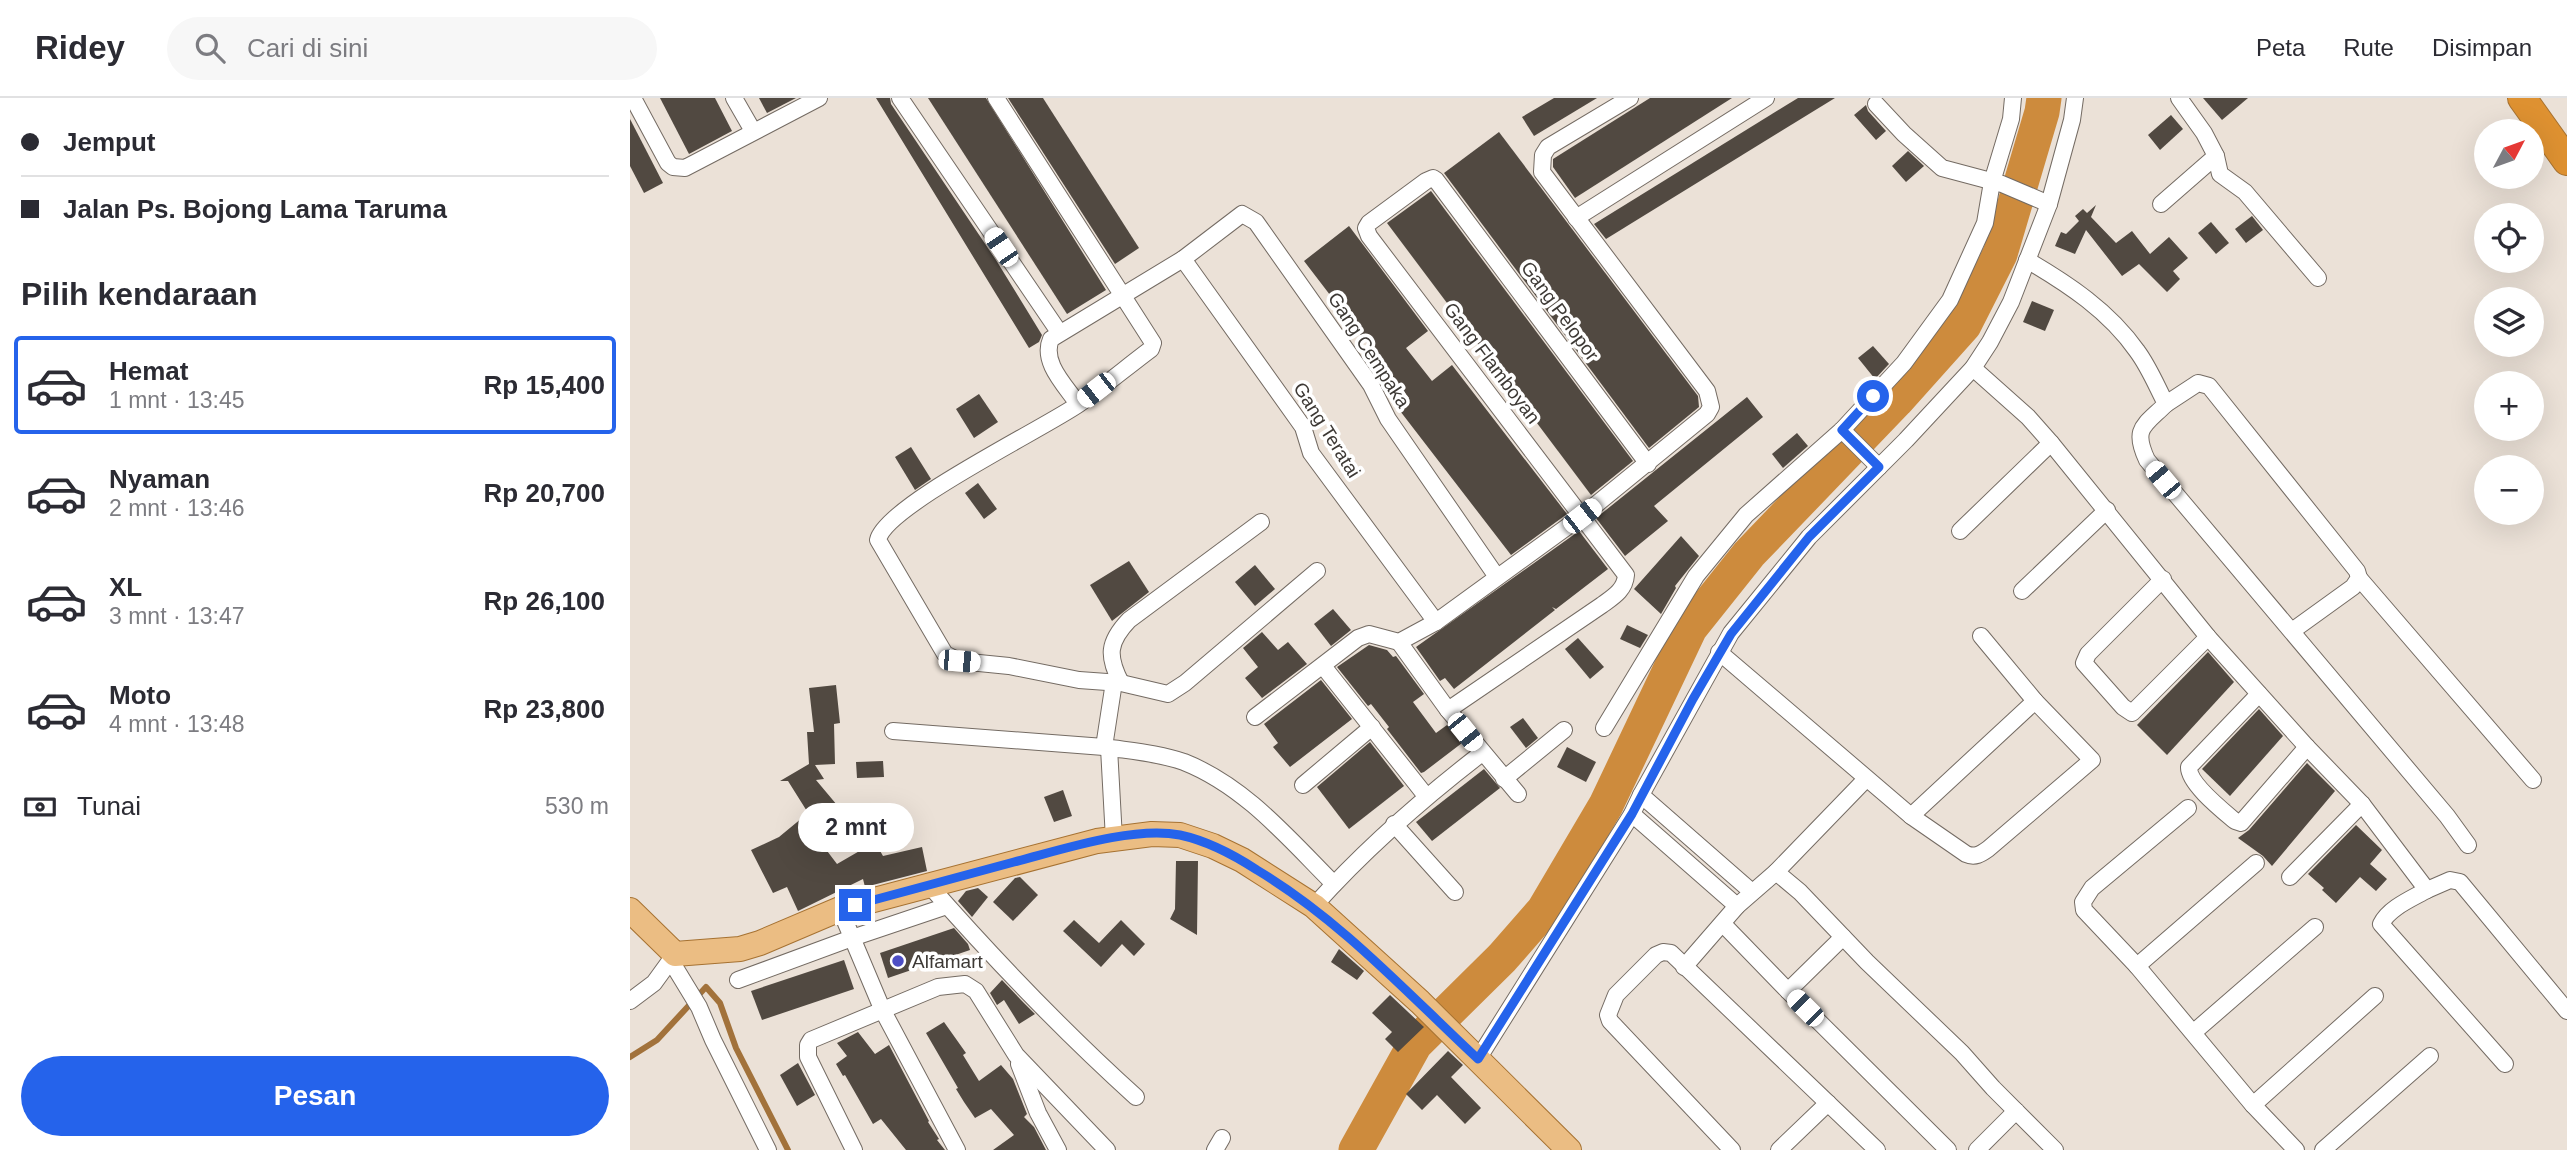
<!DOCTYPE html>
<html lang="id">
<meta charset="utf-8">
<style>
:root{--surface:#fff;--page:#f7f7f7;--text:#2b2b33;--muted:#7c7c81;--line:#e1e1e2;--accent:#2563eb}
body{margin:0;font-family:Helvetica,sans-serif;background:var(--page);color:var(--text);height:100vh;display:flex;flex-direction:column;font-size:26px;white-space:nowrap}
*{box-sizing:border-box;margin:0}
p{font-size:23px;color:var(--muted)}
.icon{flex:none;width:38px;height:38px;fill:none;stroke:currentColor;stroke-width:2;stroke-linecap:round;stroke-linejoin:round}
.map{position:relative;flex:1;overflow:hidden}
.drawer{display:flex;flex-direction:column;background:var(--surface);width:630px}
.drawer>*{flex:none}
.guide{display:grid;align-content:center;height:154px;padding:0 21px;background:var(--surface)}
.needle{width:46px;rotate:49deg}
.controls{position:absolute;left:1844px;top:21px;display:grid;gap:14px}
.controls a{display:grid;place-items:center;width:70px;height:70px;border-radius:50%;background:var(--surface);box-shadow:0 7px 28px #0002;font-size:35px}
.end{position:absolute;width:32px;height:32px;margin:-16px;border:9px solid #2563eb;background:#fff;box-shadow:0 0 0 4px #fff}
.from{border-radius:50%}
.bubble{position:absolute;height:49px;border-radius:24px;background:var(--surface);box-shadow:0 7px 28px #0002;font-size:23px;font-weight:600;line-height:49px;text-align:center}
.car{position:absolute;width:21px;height:42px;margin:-21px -10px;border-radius:9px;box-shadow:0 0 5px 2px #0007;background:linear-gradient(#fff 24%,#345 0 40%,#fff 0 76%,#345 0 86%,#fff 0)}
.guide b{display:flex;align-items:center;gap:24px;height:66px;font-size:26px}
.guide b+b{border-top:2px solid var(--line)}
.guide i{width:18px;height:18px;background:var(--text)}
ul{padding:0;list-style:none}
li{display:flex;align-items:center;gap:21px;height:98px;margin:0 14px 10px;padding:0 7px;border:4px solid transparent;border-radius:7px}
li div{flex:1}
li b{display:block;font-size:26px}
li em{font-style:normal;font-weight:600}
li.on{border-color:var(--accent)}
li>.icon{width:63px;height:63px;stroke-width:1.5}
h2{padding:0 21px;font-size:32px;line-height:84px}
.pay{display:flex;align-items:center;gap:18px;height:77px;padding:0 21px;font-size:26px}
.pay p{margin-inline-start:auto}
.cta{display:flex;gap:14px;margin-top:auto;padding:14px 21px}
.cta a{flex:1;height:80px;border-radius:42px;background:var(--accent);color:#fff;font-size:28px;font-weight:600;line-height:80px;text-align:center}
header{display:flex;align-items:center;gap:42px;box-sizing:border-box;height:98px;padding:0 35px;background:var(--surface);border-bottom:2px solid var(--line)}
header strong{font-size:33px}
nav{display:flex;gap:38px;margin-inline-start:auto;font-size:24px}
.search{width:490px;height:63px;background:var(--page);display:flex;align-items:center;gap:18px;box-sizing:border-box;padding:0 24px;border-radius:38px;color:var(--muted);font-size:26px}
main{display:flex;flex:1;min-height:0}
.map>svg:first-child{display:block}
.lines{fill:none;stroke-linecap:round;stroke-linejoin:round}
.stream{stroke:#a2723b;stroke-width:6}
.river{stroke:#cd8b3d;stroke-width:35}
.building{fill:#514941}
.street-casing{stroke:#746b63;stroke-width:18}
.primary-casing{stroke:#a67232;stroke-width:26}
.highway-casing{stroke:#a67232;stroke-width:30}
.street{stroke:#fff;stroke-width:16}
.primary{stroke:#ebbd83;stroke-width:24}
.highway{stroke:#de9131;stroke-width:28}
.route{stroke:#2563eb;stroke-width:9}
.poi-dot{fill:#4d4ec5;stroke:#fff;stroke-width:2.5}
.labels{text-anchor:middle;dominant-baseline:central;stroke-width:7;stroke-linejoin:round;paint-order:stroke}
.street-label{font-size:19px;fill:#3d3935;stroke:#fff}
.poi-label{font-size:19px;fill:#3d3935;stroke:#fff;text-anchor:start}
</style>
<header>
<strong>Ridey</strong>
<div class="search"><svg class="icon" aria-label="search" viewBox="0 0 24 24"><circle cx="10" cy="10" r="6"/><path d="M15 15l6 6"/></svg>Cari di sini</div>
<nav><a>Peta</a><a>Rute</a><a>Disimpan</a></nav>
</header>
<main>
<section class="drawer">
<div class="guide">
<b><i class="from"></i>Jemput</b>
<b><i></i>Jalan Ps. Bojong Lama Taruma</b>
</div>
<h2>Pilih kendaraan</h2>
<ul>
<li class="on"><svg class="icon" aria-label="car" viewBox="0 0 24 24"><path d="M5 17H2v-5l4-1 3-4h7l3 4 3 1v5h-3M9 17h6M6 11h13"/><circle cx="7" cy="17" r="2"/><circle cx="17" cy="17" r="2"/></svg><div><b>Hemat</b><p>1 mnt · 13:45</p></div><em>Rp 15,400</em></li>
<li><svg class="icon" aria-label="car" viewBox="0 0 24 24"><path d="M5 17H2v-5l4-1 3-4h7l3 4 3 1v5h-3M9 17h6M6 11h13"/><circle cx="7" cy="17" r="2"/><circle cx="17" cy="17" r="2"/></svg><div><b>Nyaman</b><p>2 mnt · 13:46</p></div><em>Rp 20,700</em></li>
<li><svg class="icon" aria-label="car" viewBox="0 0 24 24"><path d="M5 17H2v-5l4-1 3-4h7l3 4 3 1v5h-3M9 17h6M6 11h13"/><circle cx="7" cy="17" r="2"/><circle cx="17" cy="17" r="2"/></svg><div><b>XL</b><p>3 mnt · 13:47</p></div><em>Rp 26,100</em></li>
<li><svg class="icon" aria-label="car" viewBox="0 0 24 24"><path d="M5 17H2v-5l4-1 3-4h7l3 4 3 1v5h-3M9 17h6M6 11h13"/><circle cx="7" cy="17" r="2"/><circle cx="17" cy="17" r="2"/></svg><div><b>Moto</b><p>4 mnt · 13:48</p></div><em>Rp 23,800</em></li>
</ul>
<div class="pay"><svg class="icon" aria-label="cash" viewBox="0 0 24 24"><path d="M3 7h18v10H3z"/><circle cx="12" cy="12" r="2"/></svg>Tunai<p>530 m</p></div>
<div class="cta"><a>Pesan</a></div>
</section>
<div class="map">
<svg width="1937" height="1052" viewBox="0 0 1937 1052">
<rect width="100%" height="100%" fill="#ebe1d7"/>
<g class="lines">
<!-- stream -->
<polyline class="stream" points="0,959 27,942 76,889 90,905 106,950 158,1052"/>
<!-- river -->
<polyline class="river" points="726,1052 785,946 872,860 914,812 976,707 1060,530 1119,456 1266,303 1334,227 1370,156 1412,14 1414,0"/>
</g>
<!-- building -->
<g class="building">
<polygon points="30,0 85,0 102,33 59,56"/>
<polygon points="129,0 166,0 137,15"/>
<polygon points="246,0 260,0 261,6 366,162 412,237 409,244 399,250"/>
<polygon points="298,0 356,0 476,192 437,216"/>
<polygon points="378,0 413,0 509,150 485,166"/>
<polygon points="924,0 967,0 904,38 892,19"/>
<polygon points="1020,0 1102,0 945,100 923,69 923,61"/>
<polygon points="1168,0 1205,0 976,141 964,126"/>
<polygon points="1573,0 1618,0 1592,22"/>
<polygon points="1236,7 1238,13 1256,33 1246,42 1224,17"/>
<polygon points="1541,17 1553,31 1530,52 1518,37"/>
<polygon points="0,21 33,85 14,95 0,68"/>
<polygon points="869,34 1068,298 1069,309 1019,350 814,75"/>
<polygon points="1278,53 1294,68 1276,84 1262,68"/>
<polygon points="801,93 1003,363 961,397 757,125"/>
<polygon points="1466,107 1461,119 1486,145 1502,133 1520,156 1539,139 1558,160 1543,173 1550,181 1537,194 1509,166 1492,178 1456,132 1445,156 1425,148 1431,134 1436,136 1449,123 1445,118 1453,111 1457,115"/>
<polygon points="1622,118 1633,132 1616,145 1605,131"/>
<polygon points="1581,124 1599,145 1586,156 1568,135"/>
<polygon points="719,128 798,233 776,250 802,283 822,267 937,416 881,457 767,309 779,300 674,163"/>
<polygon points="1402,203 1424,212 1415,233 1393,224"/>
<polygon points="1243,248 1259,266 1245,281 1228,260"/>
<polygon points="349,296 368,324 344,340 326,311"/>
<polygon points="1117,299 1133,319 1024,408 1038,423 995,458 966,420"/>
<polygon points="1167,335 1178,348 1153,370 1142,356"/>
<polygon points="281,349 301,381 285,392 265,359"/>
<polygon points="348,385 367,411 354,421 335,395"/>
<polygon points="949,433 978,471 926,511 922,509 925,512 824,591 815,580 810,583 786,549"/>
<polygon points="1051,438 1069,458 1045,488 1046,490 1031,516 1004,491"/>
<polygon points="499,463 519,494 482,523 460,487"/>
<polygon points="625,467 645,491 625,508 605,484"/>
<polygon points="703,511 721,532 701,548 684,526"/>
<polygon points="997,527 1018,537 1010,550 990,541"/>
<polygon points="632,534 648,552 658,544 677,566 632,600 615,580 628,569 613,550"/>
<polygon points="948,540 974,569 960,581 935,551"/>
<polygon points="739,547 757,552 763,559 766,558 794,596 783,604 806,635 817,627 832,645 794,674 791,675 757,631 759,629 741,606 738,608 707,569"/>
<polygon points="1578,554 1604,584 1537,657 1507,627"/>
<polygon points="691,582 722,621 660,669 643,649 648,645 634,626"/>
<polygon points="206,587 210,625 204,626 205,666 185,667 194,681 186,682 207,707 185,726 158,683 150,683 179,666 177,634 184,634 179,590"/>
<polygon points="1629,611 1653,638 1600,698 1572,671"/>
<polygon points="893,620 908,640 896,650 880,629"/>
<polygon points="740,644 774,688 719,731 687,689"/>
<polygon points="937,649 966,664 956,684 927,669"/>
<polygon points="253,663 254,679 227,680 226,664"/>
<polygon points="1677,665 1705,693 1642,768 1633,758 1608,740 1619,732"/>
<polygon points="854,671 870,690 802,743 786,724"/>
<polygon points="433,692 442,718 424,724 414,699"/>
<polygon points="172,720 207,766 245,744 253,758 292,749 297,773 235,789 233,781 168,813 157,789 143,795 121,752 149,739"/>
<polygon points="1726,727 1752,752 1740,766 1757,781 1746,793 1730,779 1706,805 1692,792 1694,790 1678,776"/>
<polygon points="546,763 568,763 567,837 540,821 545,811"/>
<polygon points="390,779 408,797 383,823 363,804 385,780"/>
<polygon points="348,790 358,799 342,819 328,803 336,793"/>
<polygon points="444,822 469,845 491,822 515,846 504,858 492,846 471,869 433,833"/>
<polygon points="324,830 338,846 340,852 258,880 250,855"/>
<polygon points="709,851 734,873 727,882 701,864"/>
<polygon points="214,862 224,891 132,922 121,893"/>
<polygon points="372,882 392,903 405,916 389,926 374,902 367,907 360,895"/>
<polygon points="760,897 794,929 768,954 755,941 762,934 742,915"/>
<polygon points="314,924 336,955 333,957 349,983 371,967 383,981 397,1016 394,1019 404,1029 416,1052 363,1052 384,1037 361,1011 345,1020 334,1004 326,991 328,990 296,935"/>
<polygon points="228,934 245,956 259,947 299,1023 298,1024 309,1041 307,1042 315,1052 276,1052 251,1021 243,1026 215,977 213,978 206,966 217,958 207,945"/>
<polygon points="818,953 833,967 821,979 851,1010 835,1026 807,997 792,1012 776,996"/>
<polygon points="168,965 185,997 167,1008 150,977"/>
</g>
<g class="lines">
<defs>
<g id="street">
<polyline points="3,0 38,65 43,69 55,70 189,0"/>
<polyline points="104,0 123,33"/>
<polyline points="270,0 429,234"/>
<path d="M366,0L523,245L521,251C497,269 473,289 449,306C413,331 255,408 248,442L315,556L329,563L379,568L449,582L491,585L538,596L555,585L687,473"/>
<polyline points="1549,0 1574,35 1586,58 1590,76 1615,94 1688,180"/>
<polyline points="1246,6 1274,36 1312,70 1372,86 1419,106"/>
<polyline points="1531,106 1586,58"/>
<polyline points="946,120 1136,0"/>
<polyline points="553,161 673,329 681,355 806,524"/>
<path d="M1397,162C1438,186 1479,213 1507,253C1519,269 1527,289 1536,306C1514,328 1502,330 1517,362L1817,718L1838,747"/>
<polyline points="1343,270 1398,319 1421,345 1578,539 1677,649 1732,706 1797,792 1820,782 1830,784 1937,913"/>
<path d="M448,306C435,287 411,264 421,241L553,161L612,116L626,124L741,287L758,321L867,479"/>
<polyline points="1536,306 1568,285 1579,288 1727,473 1729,480 1723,489 1662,533"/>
<polyline points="1212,332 1249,369"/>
<polyline points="1330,433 1421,345"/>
<polyline points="1729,480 1903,682"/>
<polyline points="1533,481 1458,556 1454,565 1493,609 1502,615 1578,539"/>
<polyline points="1392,493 1477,412"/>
<polyline points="769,544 818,612 888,696"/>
<path d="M1089,554L1281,718L1336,756C1345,760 1351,756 1358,751L1462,662L1405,603L1351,538"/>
<polyline points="693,568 796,698"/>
<path d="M491,585C477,558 478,544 499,522L631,424"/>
<path d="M1629,596L1559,669C1558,685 1592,712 1605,723L1611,725L1677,649"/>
<path d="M818,612L972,507C983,499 995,492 996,477L739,138L736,130L739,125L796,83L803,80L806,82L1018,366"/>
<polyline points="625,619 728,540 739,536 769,544 806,524 952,418 1077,316 1081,309 1077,293 912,74 913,57 918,49 1000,0"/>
<polyline points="974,630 1066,478 1116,417 1212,332 1274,265 1320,202 1355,125 1362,84 1381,21 1383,0"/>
<polyline points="263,633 474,649 484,584"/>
<path d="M474,649C500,653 529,655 554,664C615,688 659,741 704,786"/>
<polyline points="479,650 484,741"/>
<polyline points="874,681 934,632"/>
<polyline points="673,687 742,629"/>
<polyline points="1011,697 1122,794"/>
<polyline points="1558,710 1462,790 1453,804 1454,812 1507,868 1623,1007 1666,1052"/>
<polyline points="1002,716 1107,808"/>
<polyline points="1281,718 1405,603"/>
<polyline points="764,726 825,794"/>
<polyline points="1146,774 1170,794 1237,864 1332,955 1363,990 1425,1052"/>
<polyline points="1660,779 1732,706"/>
<path d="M299,787C364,861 433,933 506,999"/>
<path d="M1797,792C1781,801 1759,810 1751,826L1875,966"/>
<path d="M684,808C735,751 791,702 852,655"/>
<polyline points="210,811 253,913 327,1052"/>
<polyline points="1093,826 1158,893 1318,1052"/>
<polyline points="41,863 69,909 83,942 138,1052"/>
<polyline points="1507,868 1626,765"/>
<polyline points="1054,869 1107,808 1146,774 1236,681"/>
<polyline points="108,882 222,840 317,808"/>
<polyline points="1158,893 1213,839"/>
<polyline points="0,903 24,885 45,856"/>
<polyline points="1564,934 1685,829"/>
<polyline points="848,961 1002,716 1011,697 1101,535 1179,439 1276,342 1343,270 1360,244 1381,204 1419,106 1442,22 1445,0"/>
<polyline points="389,966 408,1015 428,1052"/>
<polyline points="1623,1007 1745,898"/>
<polyline points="224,1052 178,959 178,947 181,942 308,889 335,886 346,893 386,957 477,1052"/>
<polyline points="585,1052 592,1040"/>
<polyline points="1102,1052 980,923 978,917 986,897 1026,857 1033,854 1041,855 1247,1052"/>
<polyline points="1149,1052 1198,1005"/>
<polyline points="1347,1052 1386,1013"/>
<polyline points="1693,1052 1800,958"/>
</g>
<polyline id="primary" points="0,812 45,856 110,851 130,845 210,811 467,743 522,736 550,737 583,748 612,762 684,808 790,904 939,1052"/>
<polyline id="highway" points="1892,0 1937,63"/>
</defs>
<!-- street casing -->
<use href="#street" class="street-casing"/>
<!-- primary casing -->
<use href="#primary" class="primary-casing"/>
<!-- highway casing -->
<use href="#highway" class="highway-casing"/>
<!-- street -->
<use href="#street" class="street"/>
<!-- primary -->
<use href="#primary" class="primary"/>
<!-- highway -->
<use href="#highway" class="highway"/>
</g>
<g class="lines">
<!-- route -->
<path class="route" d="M225,807C278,793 331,778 384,764C431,752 502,728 550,737C578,743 604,757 627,772C712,823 777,895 848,961L1002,716L1063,601L1101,536L1179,439L1249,369L1212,332L1243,298"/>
</g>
<!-- markers -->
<circle class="poi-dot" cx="268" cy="863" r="7"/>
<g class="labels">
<!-- street labels -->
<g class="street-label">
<text transform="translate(930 213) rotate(54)">Gang Pelopor</text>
<text transform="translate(739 252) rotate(57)">Gang Cempaka</text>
<text transform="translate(862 265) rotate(53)">Gang Flamboyan</text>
<text transform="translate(697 332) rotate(58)">Gang Teratai</text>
</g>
<!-- poi labels -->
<g class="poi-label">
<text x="282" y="863">Alfamart</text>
</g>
</g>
</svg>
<div class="controls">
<a><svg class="needle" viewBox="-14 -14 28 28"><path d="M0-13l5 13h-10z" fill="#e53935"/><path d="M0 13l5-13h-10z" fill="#7c7c81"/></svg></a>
<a><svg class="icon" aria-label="locate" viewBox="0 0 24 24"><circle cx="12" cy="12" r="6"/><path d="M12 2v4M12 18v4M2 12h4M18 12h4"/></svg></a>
<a><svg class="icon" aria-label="layers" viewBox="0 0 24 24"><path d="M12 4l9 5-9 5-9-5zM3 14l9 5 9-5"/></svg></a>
<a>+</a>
<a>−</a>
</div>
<i class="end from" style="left:1243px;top:298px"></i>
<i class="end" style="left:225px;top:807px"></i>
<div class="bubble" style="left:168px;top:705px;width:116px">2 mnt</div>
<i class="car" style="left:371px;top:149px;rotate:326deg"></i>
<i class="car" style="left:466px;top:292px;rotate:232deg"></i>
<i class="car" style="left:1533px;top:382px;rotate:320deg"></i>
<i class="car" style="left:952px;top:418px;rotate:52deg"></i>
<i class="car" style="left:329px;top:563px;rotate:95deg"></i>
<i class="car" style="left:835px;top:634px;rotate:141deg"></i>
<i class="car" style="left:1175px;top:910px;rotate:315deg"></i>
</div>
</main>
